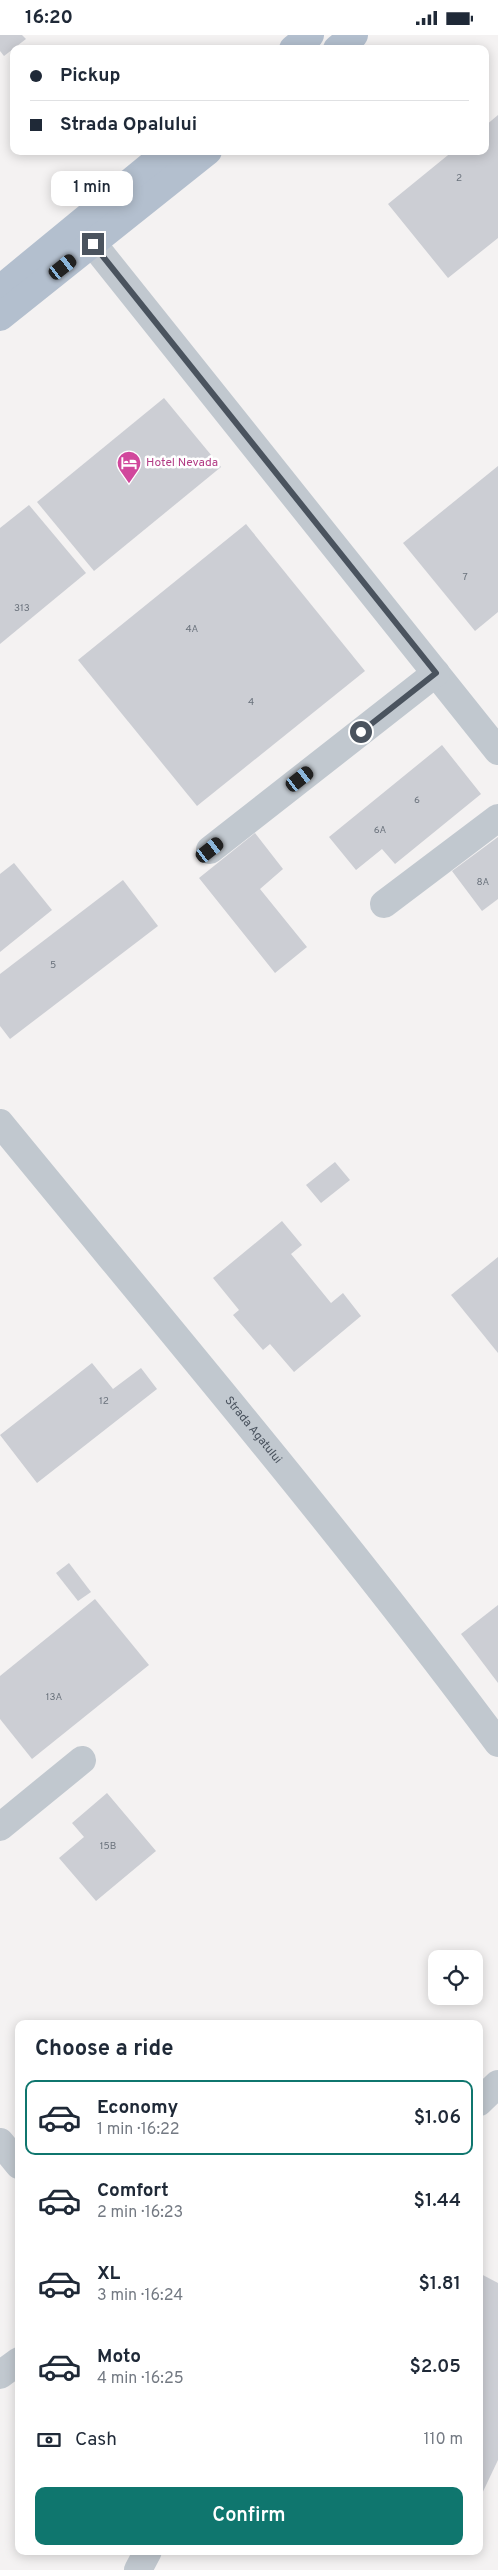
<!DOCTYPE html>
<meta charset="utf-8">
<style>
:root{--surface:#fff;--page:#f2f2f3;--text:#1f2937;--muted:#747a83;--line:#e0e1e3;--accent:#0f766e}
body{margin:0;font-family:Overpass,sans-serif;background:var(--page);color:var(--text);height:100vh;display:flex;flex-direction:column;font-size:19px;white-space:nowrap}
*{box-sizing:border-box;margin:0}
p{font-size:16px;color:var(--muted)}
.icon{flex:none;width:28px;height:28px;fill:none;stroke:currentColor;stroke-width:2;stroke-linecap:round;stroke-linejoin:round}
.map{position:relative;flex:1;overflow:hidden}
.panel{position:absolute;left:15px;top:1985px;width:468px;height:535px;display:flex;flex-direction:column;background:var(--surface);border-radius:10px;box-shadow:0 2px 12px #0003}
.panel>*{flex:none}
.banner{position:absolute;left:10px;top:10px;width:479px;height:110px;border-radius:10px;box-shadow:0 2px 12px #0003;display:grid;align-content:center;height:110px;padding:0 20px;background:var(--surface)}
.tools{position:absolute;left:428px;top:1915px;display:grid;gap:10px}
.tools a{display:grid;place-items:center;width:55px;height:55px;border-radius:10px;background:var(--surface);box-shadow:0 2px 12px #0003;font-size:25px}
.end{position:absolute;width:22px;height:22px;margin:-11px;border:6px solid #4a535e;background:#fff;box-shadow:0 0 0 2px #fff}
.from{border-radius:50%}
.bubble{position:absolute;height:35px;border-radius:10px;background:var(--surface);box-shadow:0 2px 12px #0003;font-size:16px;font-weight:600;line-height:35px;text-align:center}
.car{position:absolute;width:15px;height:30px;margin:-15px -8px;border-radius:6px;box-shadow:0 0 4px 1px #0007;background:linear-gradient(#222 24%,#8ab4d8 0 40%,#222 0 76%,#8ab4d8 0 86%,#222 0)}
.banner b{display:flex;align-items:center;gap:18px;height:48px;font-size:19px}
.banner b+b{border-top:1px solid var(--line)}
.banner i{width:12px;height:12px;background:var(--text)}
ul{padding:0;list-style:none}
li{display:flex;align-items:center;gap:15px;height:75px;margin:0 10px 8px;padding:0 10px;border:2px solid transparent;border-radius:10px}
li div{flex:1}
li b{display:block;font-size:19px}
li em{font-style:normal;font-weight:600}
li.current{border-color:var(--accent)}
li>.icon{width:45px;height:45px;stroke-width:1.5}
h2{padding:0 20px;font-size:22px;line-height:60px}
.pay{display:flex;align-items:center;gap:12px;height:55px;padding:0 20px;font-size:19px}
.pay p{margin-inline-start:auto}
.primary-button{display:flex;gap:10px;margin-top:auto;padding:10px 20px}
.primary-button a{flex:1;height:58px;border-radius:10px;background:var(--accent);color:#fff;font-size:20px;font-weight:600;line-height:58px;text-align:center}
.status{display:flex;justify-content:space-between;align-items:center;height:35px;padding:0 25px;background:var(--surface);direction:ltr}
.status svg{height:14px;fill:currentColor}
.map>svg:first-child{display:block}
.building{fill:#ccced4}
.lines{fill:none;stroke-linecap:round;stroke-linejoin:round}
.minor{stroke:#c1c8cf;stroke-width:28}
.major{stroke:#b3bfce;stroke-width:28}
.route{stroke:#4a535e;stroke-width:6}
.labels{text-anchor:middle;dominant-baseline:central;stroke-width:5;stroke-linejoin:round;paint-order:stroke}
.number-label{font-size:10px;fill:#6a727c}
.hotel-label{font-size:12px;fill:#b23c85;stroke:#fff;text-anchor:start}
.street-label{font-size:12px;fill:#4a535e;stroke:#fff}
</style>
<div class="status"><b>16:20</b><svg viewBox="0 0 49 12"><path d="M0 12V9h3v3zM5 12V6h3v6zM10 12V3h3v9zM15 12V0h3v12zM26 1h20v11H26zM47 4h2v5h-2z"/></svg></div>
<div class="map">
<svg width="498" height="2535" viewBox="0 0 498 2535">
<rect width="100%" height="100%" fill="#f4f2f2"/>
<!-- building -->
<g class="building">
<polygon points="0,0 22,0 26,4 4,21 0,16"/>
<polygon points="498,80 498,203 448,243 388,169 453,116 485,116 485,91"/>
<polygon points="164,363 221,432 94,536 37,467"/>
<polygon points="498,431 498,577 475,596 403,508"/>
<polygon points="29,470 86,538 0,609 0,493"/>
<polygon points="246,489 365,636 197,771 78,625"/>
<polygon points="442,710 481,759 395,829 382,814 356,835 329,802"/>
<polygon points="255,798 283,834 260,854 307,912 275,938 199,843"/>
<polygon points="498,802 498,864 482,876 452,836"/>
<polygon points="14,828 52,875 0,917 0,839"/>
<polygon points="123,845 158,891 10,1004 0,991 0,939"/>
<polygon points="335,1127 350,1145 321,1168 306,1150"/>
<polygon points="282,1186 302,1210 291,1219 331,1268 343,1258 361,1281 294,1337 270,1309 263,1315 233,1280 239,1275 213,1243"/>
<polygon points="498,1222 498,1318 451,1260"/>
<polygon points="92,1328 113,1354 141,1333 157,1354 37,1448 0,1400"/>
<polygon points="69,1528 91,1557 78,1566 56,1538"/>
<polygon points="95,1564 149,1630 32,1724 0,1684 0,1641"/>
<polygon points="498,1570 498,1648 461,1599"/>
<polygon points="107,1758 156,1816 96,1866 59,1823 84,1802 72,1788"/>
<polygon points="479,2238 498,2248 498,2425 479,2465"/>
</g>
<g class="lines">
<!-- minor -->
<g class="minor">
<polyline points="93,209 498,716"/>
<polyline points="210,815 436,638"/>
<polyline points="384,869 498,783"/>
<path id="s1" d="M0,1088C168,1293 340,1495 498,1708"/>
<polyline points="0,1792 82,1725"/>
<polyline points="479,2067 498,2049"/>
<polyline points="0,2107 19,2130"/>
<polyline points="0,2340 19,2326"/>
<polyline points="138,2535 148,2516"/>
</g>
<!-- major -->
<g class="major">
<polyline points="293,14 310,0"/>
<polyline points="337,14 354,0"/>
<polyline points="0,254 168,116"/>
<polyline points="0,282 208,116"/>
</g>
</g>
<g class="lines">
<!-- route -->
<polyline class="route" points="93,209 436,638 361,697"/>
</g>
<!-- icons -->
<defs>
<symbol id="hotel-pin" viewBox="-11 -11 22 30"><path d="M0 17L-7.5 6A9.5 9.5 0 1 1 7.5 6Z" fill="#d1479c" stroke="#fff"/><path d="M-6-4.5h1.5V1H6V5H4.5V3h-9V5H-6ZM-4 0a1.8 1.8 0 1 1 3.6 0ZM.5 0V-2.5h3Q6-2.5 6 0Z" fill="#fff"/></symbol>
</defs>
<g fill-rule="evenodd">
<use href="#hotel-pin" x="115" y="414" width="28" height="38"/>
</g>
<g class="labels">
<!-- number labels -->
<g class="number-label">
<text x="459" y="143">2</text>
<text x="465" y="542">7</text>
<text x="22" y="573">313</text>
<text x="192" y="594">4A</text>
<text x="251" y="667">4</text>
<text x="417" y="765">6</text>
<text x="380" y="795">6A</text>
<text x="483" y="847">8A</text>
<text x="53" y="930">5</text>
<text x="104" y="1366">12</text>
<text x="54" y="1662">13A</text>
<text x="108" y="1811">15B</text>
</g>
<!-- hotel labels -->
<g class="hotel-label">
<text x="146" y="428">Hotel Nevada</text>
</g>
<!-- street labels -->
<g class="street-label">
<text stroke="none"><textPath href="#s1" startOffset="398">Strada Agatului</textPath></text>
</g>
</g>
</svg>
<div class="tools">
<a><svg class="icon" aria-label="locate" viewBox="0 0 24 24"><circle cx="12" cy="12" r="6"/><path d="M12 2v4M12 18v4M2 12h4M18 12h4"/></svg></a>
</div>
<i class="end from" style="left:361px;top:697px"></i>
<i class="end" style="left:93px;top:209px"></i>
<div class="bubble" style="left:51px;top:136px;width:82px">1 min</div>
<i class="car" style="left:63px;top:232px;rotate:52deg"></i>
<i class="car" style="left:300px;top:744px;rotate:52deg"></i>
<i class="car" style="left:210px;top:815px;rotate:52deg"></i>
<div class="banner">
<b><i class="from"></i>Pickup</b>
<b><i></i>Strada Opalului</b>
</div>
<section class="panel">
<h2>Choose a ride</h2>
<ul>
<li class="current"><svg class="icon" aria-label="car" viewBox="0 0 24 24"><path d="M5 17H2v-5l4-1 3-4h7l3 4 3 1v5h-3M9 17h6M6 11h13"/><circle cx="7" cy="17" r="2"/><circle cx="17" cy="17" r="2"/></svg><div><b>Economy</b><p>1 min · 16:22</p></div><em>$1.06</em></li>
<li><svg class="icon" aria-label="car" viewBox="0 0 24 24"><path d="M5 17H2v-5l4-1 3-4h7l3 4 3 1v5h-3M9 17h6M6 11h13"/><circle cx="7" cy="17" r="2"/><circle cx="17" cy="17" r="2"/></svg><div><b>Comfort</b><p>2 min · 16:23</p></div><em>$1.44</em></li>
<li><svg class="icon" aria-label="car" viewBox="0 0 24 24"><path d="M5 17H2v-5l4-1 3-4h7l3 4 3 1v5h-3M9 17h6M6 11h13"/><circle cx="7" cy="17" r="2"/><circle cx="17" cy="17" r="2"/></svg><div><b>XL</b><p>3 min · 16:24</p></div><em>$1.81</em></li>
<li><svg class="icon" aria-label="car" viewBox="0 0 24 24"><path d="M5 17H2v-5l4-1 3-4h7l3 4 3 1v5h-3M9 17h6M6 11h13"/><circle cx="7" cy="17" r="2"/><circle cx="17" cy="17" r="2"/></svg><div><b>Moto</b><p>4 min · 16:25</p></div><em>$2.05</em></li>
</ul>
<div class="pay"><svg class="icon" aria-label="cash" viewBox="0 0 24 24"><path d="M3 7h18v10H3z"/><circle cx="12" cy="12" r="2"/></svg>Cash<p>110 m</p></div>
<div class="primary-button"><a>Confirm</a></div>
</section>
</div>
